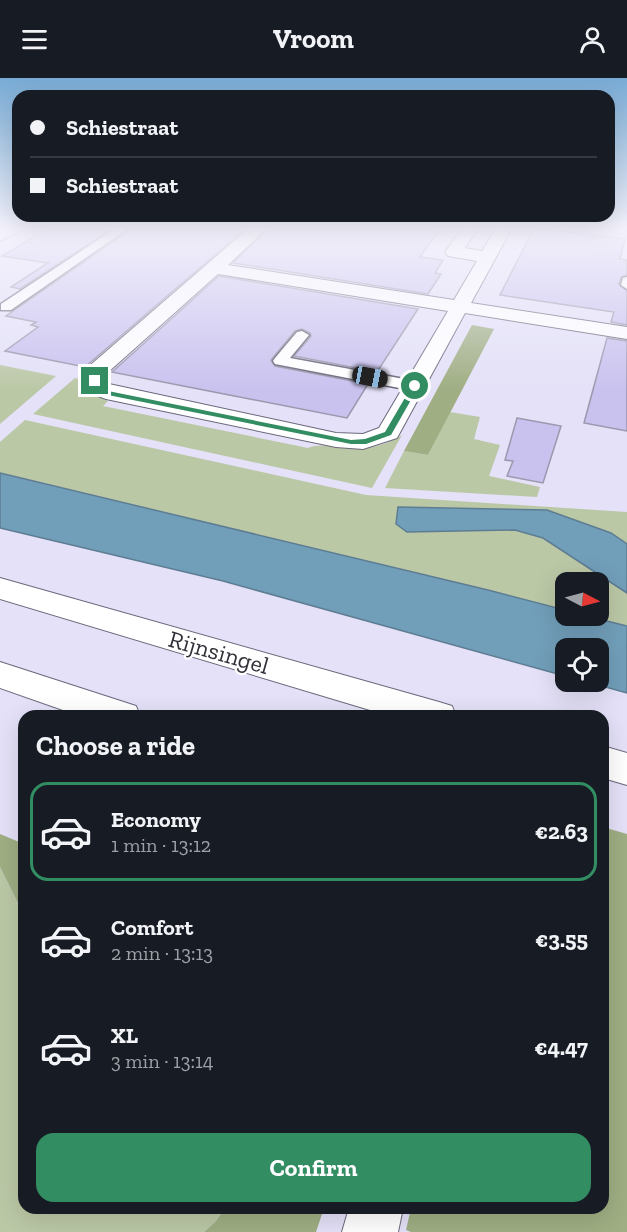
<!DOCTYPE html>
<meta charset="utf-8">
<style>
:root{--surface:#171b24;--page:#20242c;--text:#f1f3f6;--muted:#9ea1a6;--line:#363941;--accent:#338d62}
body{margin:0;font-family:"Zilla Slab",serif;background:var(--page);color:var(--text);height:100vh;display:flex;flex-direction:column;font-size:22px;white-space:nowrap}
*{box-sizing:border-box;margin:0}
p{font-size:20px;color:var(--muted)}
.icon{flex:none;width:33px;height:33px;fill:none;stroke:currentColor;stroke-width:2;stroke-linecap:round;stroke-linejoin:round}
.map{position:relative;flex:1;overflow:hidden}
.sheet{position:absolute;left:18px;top:632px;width:591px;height:504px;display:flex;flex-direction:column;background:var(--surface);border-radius:18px;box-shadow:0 6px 24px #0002}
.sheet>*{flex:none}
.hud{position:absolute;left:12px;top:12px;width:603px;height:132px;border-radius:18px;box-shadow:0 6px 24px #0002;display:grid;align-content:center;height:132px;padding:0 18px;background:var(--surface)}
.needle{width:39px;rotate:96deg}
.buttons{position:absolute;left:555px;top:494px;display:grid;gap:12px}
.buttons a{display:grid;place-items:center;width:54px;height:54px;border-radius:12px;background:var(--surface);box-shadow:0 6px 24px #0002;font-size:30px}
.end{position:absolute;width:27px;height:27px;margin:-14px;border:8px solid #338d62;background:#fff;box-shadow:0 0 0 3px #fff}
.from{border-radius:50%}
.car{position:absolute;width:18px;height:36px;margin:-18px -9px;border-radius:8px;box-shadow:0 0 4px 2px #0007;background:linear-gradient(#222 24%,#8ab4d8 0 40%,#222 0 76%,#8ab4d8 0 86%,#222 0)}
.hud b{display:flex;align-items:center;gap:21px;height:57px;font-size:22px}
.hud b+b{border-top:2px solid var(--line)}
.hud i{width:15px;height:15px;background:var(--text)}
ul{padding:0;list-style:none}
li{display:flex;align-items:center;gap:18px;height:99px;margin:0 12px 9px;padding:0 6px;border:3px solid transparent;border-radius:18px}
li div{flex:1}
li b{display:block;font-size:22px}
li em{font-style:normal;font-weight:800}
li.on{border-color:var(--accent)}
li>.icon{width:54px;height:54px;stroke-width:1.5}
h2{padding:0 18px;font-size:27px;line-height:72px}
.button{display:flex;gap:12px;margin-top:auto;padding:12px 18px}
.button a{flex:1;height:69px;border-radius:18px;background:var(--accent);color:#fff;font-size:24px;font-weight:800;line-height:69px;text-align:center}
header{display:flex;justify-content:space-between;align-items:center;height:78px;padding:0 18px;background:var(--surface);font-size:27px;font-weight:800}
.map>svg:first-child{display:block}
.green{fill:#bbc8a6}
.forest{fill:#9fae83}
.water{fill:#719eb9;stroke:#5e7d93;stroke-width:1.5}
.building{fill:#c9c2ef;stroke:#9b98ad;stroke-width:1.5}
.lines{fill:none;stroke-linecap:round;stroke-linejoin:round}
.service-casing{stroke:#6a687b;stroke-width:3}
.minor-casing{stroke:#6a687b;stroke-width:2}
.tertiary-casing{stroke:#6a687b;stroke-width:2}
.service{fill:#fff;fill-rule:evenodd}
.minor{fill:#fff;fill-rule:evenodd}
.tertiary{fill:#fff;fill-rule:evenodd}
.route{fill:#338d62}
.labels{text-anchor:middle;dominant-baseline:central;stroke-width:4.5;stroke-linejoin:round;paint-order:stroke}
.street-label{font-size:24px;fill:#32313a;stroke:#fff}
</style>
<header><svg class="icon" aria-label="menu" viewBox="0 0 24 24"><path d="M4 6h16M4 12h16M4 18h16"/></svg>Vroom<svg class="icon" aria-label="person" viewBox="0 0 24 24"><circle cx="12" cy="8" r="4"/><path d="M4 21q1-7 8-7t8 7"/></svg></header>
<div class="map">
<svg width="627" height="1154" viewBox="0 0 627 1154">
<rect width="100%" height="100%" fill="#e4e1f8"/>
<!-- green -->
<g class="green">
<polygon points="0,287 56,298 0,346"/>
<path d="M75,300L81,302L87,314L108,323L103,328L308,370C320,365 333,369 346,370C366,372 385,368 402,357L372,410L33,336Z"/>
<polygon points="450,334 480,339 474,361 500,367 489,398 540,409 537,419 385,410 404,373 428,377"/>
<polygon points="25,342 366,417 627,434 627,548 583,537 598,537 598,504 566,504 565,532 0,395 0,364"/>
<polygon points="0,789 24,837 24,1130 225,1130 216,1143 204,1154 0,1154"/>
</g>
<!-- forest -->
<g class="forest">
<polygon points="472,247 494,251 428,377 404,373"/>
<polygon points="603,749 627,756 627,1154 411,1154 406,1152 411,1130 603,1130"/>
<polygon points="0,756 24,766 24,837 0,789"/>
<polygon points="225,1130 324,1130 316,1154 204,1154 216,1143"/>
</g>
<!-- water -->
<g class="water">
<polygon points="0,395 488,512 565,532 566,537 583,537 627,548 627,615 584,603 598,603 598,570 566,570 565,598 223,503 0,450"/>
<polygon points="398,429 547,432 611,455 627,466 627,515 543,460 515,452 407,454 396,446"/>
</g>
<!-- building -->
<g class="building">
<polygon points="49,150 97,150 105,155 20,211 11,209 48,185 2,178"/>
<polygon points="127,150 246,150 85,289 5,273 38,249 31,247 36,244 6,238 127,154"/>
<polygon points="269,150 441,150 420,179 443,182 435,195 441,196 428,216 233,185"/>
<polygon points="534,150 625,161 620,181 627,182 627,197 621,199 619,206 627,213 627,247 611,244 614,234 500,217"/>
<polygon points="219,198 418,231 377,294 294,278 311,258 310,255 302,251 295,253 271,282 275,288 368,306 347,340 112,294"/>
<polygon points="607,260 627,263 627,353 584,345"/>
<polygon points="517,340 561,348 543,405 507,398 513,383 505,382"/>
</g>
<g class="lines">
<defs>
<g id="service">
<polygon points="99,150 124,150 126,152 11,232 1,232 1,226 110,154"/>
<polygon points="627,199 627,211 621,207 623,200"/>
<polygon points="302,253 309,257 290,280 415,303 423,308 415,313 275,286 273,283 275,280 297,254"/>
</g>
<g id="minor">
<polygon points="3,150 23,150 21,153 0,163 0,151"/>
<path d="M249,150H267L228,187L454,222L477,183L448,178L445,174L462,150H478L465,170L482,173L496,150H512L471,225L627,249V261L465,235L397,360L363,371L336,369L106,321L90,315L84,295L87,290ZM218,196L448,233L379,350L363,356L336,355L109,306L106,296Z"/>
<polygon points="0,584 136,628 140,638 80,638 0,610"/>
<polygon points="349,1130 403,1130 398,1154 342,1154"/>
</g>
<g id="tertiary">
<polygon points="0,500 439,624 452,628 456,638 390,638 0,521"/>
<polygon points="603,668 627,675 627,707 603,700"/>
</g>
</defs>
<!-- service casing -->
<use href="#service" class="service-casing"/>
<!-- minor casing -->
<use href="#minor" class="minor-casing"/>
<!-- tertiary casing -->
<use href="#tertiary" class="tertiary-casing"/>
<!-- service -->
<use href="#service" class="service"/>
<!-- minor -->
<use href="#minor" class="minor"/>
<!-- tertiary -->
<use href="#tertiary" class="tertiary"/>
</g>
<!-- sky -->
<linearGradient id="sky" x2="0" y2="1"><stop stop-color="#78abd5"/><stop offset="0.48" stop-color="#f3f2fc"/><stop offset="1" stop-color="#f3f2fc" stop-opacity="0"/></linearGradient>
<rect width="627" height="312" fill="url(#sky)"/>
<!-- route -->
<polygon class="route" points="95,301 101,309 108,313 351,362 365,361 385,354 413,306 419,308 391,357 366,366 351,366 103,316 95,311 92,303"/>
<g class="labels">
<!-- street labels -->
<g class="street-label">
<text transform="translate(219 574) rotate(16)">Rijnsingel</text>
</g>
</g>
</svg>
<div class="buttons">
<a><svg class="needle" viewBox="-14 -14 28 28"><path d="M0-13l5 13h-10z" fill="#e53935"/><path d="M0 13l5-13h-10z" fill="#9ea1a6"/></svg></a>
<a><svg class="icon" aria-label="locate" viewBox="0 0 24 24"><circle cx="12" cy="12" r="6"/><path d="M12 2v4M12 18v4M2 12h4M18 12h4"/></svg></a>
</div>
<i class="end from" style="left:415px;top:308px"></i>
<i class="end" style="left:95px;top:303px"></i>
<i class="car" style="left:370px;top:299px;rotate:101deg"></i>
<div class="hud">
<b><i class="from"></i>Schiestraat</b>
<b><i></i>Schiestraat</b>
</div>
<section class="sheet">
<h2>Choose a ride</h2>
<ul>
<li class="on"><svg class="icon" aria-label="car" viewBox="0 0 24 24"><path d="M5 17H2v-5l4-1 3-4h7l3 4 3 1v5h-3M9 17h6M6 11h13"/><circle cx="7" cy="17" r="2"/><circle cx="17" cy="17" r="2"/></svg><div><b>Economy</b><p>1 min · 13:12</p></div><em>€2.63</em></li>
<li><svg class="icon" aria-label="car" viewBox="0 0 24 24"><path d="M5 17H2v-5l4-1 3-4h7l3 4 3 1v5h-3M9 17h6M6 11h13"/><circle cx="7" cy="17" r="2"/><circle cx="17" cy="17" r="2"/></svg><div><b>Comfort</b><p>2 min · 13:13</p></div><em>€3.55</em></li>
<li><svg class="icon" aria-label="car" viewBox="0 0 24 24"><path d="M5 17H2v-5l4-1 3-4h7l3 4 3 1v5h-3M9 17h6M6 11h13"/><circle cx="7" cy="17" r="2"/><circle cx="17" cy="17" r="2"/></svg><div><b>XL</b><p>3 min · 13:14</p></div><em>€4.47</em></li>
</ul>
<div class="button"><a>Confirm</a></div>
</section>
</div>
